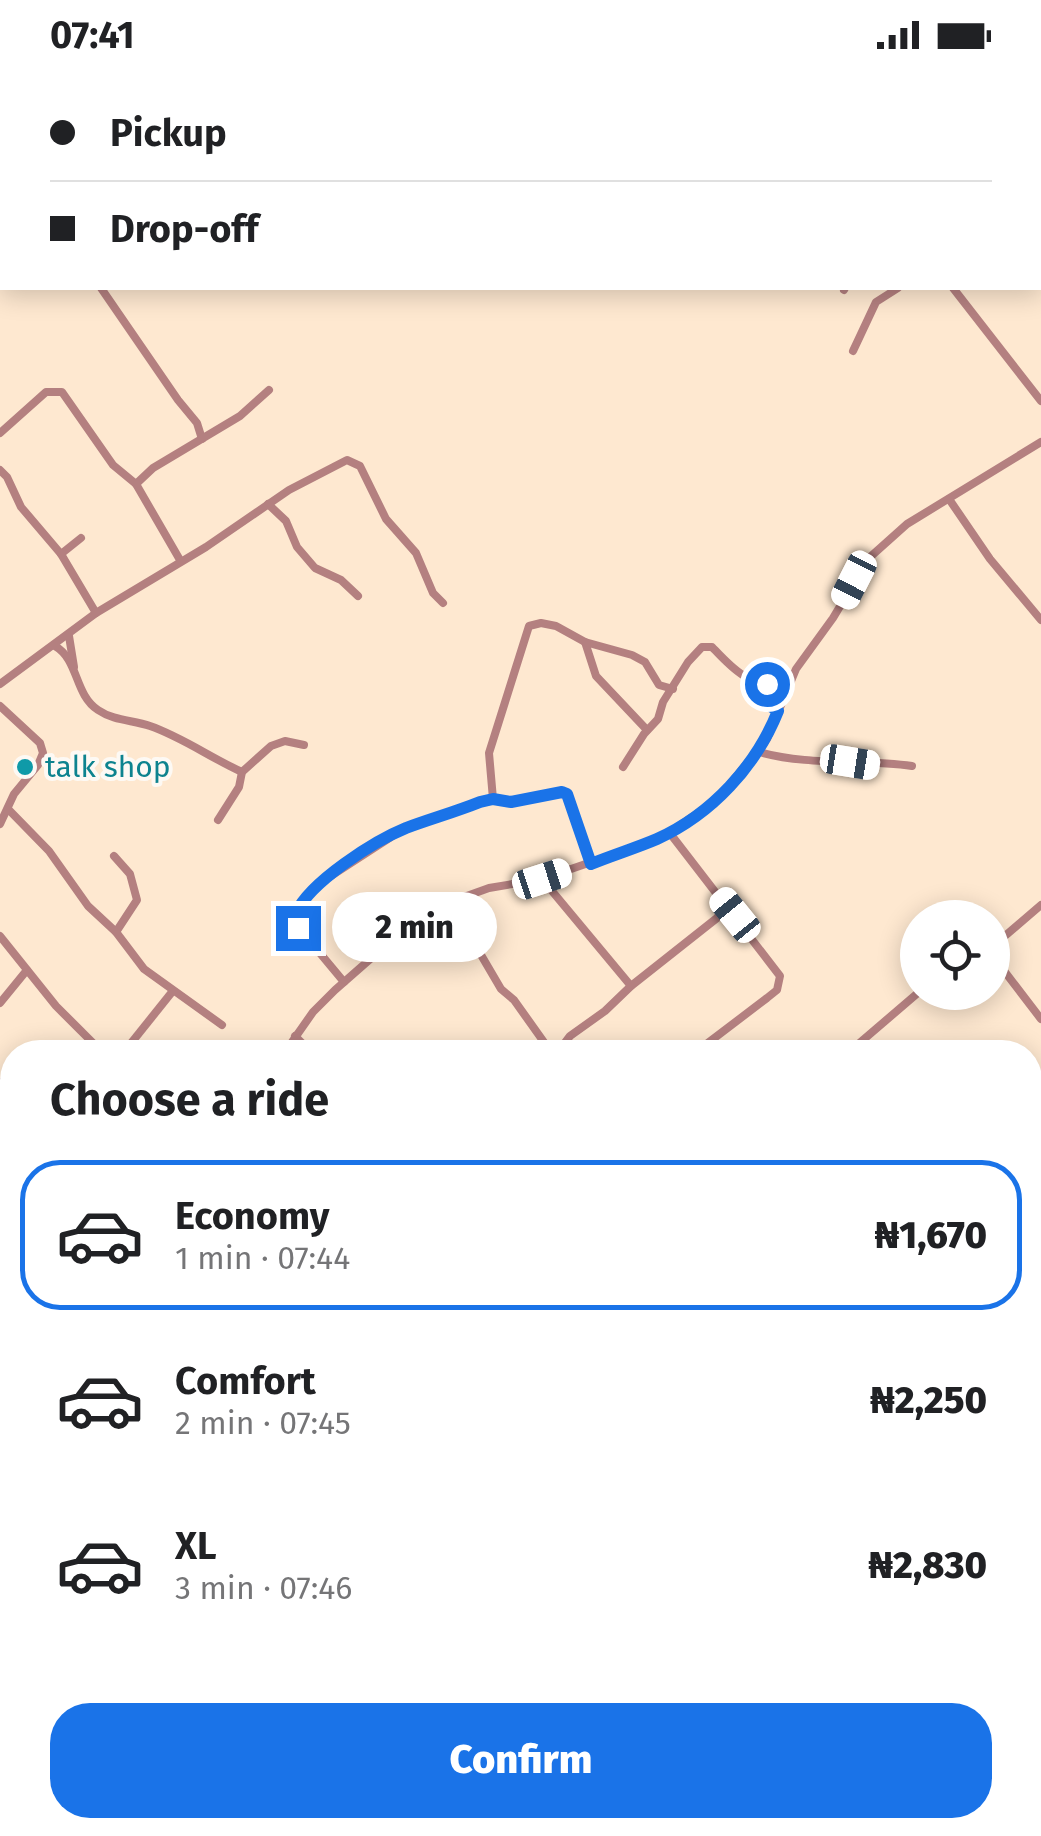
<!DOCTYPE html>
<meta charset="utf-8">
<style>
:root{--surface:#fff;--page:#f2f2f2;--text:#202124;--muted:#757577;--line:#e0e0e0;--accent:#1a73e8}
body{margin:0;font-family:"Fira Sans",sans-serif;background:var(--page);color:var(--text);height:100vh;display:flex;flex-direction:column;font-size:38px;white-space:nowrap}
*{box-sizing:border-box;margin:0}
p{font-size:32px;color:var(--muted)}
.icon{flex:none;width:55px;height:55px;fill:none;stroke:currentColor;stroke-width:2;stroke-linecap:round;stroke-linejoin:round}
.map{position:relative;flex:1;overflow:hidden}
.side{position:absolute;left:0px;top:970px;width:1042px;height:798px;display:flex;flex-direction:column;background:var(--surface);border-radius:40px 40px 0 0;box-shadow:0 5px 25px #0003}
.side>*{flex:none}
.guide{position:absolute;left:0px;top:0px;width:1042px;height:220px;box-shadow:0 5px 25px #0003;display:grid;align-content:center;height:220px;padding:0 50px;background:var(--surface)}
.buttons{position:absolute;left:900px;top:830px;display:grid;gap:20px}
.buttons a{display:grid;place-items:center;width:110px;height:110px;border-radius:50%;background:var(--surface);box-shadow:0 5px 25px #0003;font-size:50px}
.end{position:absolute;width:45px;height:45px;margin:-22px;border:12px solid #1a73e8;background:#fff;box-shadow:0 0 0 5px #fff}
.from{border-radius:50%}
.bubble{position:absolute;height:70px;border-radius:35px;background:var(--surface);box-shadow:0 5px 25px #0003;font-size:32px;font-weight:800;line-height:70px;text-align:center}
.car{position:absolute;width:30px;height:60px;margin:-30px -15px;border-radius:12px;box-shadow:0 0 8px 2px #0007;background:linear-gradient(#fff 24%,#345 0 40%,#fff 0 76%,#345 0 86%,#fff 0)}
.guide b{display:flex;align-items:center;gap:35px;height:95px;font-size:38px}
.guide b+b{border-top:2px solid var(--line)}
.guide i{width:25px;height:25px;background:var(--text)}
ul{padding:0;list-style:none}
li{display:flex;align-items:center;gap:30px;height:150px;margin:0 20px 15px;padding:0 30px;border:5px solid transparent;border-radius:40px}
li div{flex:1}
li b{display:block;font-size:38px}
li em{font-style:normal;font-weight:800}
li.selected{border-color:var(--accent)}
li>.icon{width:90px;height:90px;stroke-width:1.5}
h2{padding:0 50px;font-size:45px;line-height:120px}
.primary-button{display:flex;gap:20px;margin-top:auto;padding:20px 50px}
.primary-button a{flex:1;height:115px;border-radius:40px;background:var(--accent);color:#fff;font-size:40px;font-weight:800;line-height:115px;text-align:center}
.status{display:flex;justify-content:space-between;align-items:center;height:70px;padding:0 50px;background:var(--surface);direction:ltr}
.status svg{height:28px;fill:currentColor}
.map>svg:first-child{display:block}
.lines{fill:none;stroke-linecap:round;stroke-linejoin:round}
.minor{stroke:#b48080;stroke-width:8}
.route{stroke:#1a73e8;stroke-width:12}
.culture-dot{fill:#0f9aa8;stroke:#fdf9f4;stroke-width:4}
.labels{text-anchor:middle;dominant-baseline:central;stroke-width:8;stroke-linejoin:round;paint-order:stroke}
.culture-label{font-size:30px;fill:#0d838f;stroke:#fdf9f4;text-anchor:start}
</style>
<div class="status"><b>07:41</b><svg viewBox="0 0 49 12"><path d="M0 12V9h3v3zM5 12V6h3v6zM10 12V3h3v9zM15 12V0h3v12zM26 1h20v11H26zM47 4h2v5h-2z"/></svg></div>
<div class="map">
<svg width="1041" height="1766" viewBox="0 0 1041 1766">
<rect width="100%" height="100%" fill="#fee8d0"/>
<g class="lines">
<!-- minor -->
<g class="minor">
<polyline points="776,2 777,0"/>
<polyline points="101,218 178,330 197,353 202,369"/>
<polyline points="953,218 1041,331"/>
<polyline points="844,220 845,218"/>
<polyline points="853,281 876,232 898,218"/>
<polyline points="0,363 46,322 62,322 113,395 136,414 180,490"/>
<polyline points="0,400 7,407 21,437 61,484 96,543"/>
<polyline points="136,414 153,398 240,346 269,320"/>
<polyline points="949,429 990,489 1041,550"/>
<polyline points="268,434 286,451 297,477 315,498 341,510 358,526"/>
<polyline points="61,484 81,468"/>
<polyline points="69,566 74,597"/>
<polyline points="585,572 596,606 647,660"/>
<path d="M55,576C79,590 74,624 98,640C114,651 133,650 150,656C182,667 211,688 242,702"/>
<polyline points="753,612 766,633 778,641"/>
<polyline points="0,614 96,543 206,477 289,420 347,390 360,396 386,449 416,483 433,523 443,533"/>
<polyline points="0,636 40,673 43,683 38,695 14,724 0,754"/>
<path d="M759,682C809,696 861,689 912,696"/>
<path d="M623,697L644,664L658,649L663,632L688,592L702,577H712C732,598 747,616 780,613L789,604"/>
<polyline points="493,729 489,683 529,556 541,553 556,556 585,572 632,585 645,592 659,615 673,619"/>
<polyline points="8,739 49,781 88,836 116,862 144,899 222,955"/>
<polyline points="218,750 239,717 242,702 271,676 285,671 304,675"/>
<polyline points="669,762 780,906 777,920 767,928 696,982"/>
<polyline points="114,786 130,804 137,830 116,862"/>
<polyline points="542,809 631,916"/>
<polyline points="450,832 501,919 514,930 551,982"/>
<polyline points="0,866 56,936 102,982"/>
<polyline points="992,877 1041,835"/>
<polyline points="992,885 1041,949"/>
<polyline points="344,912 299,858 296,843 308,824 328,808 402,760 493,729 511,732 562,722 570,729 591,794"/>
<polyline points="0,933 27,900"/>
<polyline points="295,966 311,982"/>
<polyline points="124,982 172,922"/>
<polyline points="285,982 313,942 335,920 376,884 450,832 489,818 542,809 661,768 717,730 767,669 796,599 833,548 869,488 907,454 1041,372"/>
<polyline points="558,982 570,966 605,941 631,916 717,848 722,840 721,831"/>
<polyline points="849,982 919,922"/>
<polyline points="0,1012 12,1020"/>
<polyline points="1030,1207 1041,1200"/>
<polyline points="0,1217 11,1236"/>
<polyline points="0,1318 12,1327"/>
<polyline points="0,1377 12,1369"/>
<polyline points="0,1499 12,1486"/>
<polyline points="1030,1540 1041,1545"/>
<polyline points="1030,1686 1041,1647"/>
<polyline points="256,1755 273,1759"/>
<polyline points="497,1755 504,1766"/>
<polyline points="591,1755 614,1766"/>
<polyline points="95,1766 97,1755"/>
<polyline points="194,1766 197,1755"/>
<polyline points="567,1766 573,1755"/>
<polyline points="911,1766 912,1755"/>
<polyline points="1005,1766 1008,1755"/>
</g>
</g>
<g class="lines">
<!-- route -->
<path class="route" d="M298,858L296,843C310,812 374,771 406,758C430,749 455,742 480,732L493,729L511,732L562,722L567,724L591,794C613,785 636,778 657,769C712,744 756,696 778,641L766,633L753,612L767,614"/>
</g>
<!-- markers -->
<circle class="culture-dot" cx="25" cy="697" r="10"/>
<g class="labels">
<!-- culture labels -->
<g class="culture-label">
<text x="45" y="697">talk shop</text>
</g>
</g>
</svg>
<div class="buttons">
<a><svg class="icon" aria-label="locate" viewBox="0 0 24 24"><circle cx="12" cy="12" r="6"/><path d="M12 2v4M12 18v4M2 12h4M18 12h4"/></svg></a>
</div>
<i class="end from" style="left:767px;top:614px"></i>
<i class="end" style="left:298px;top:858px"></i>
<div class="bubble" style="left:332px;top:822px;width:165px">2 min</div>
<i class="car" style="left:854px;top:510px;rotate:207deg"></i>
<i class="car" style="left:850px;top:692px;rotate:99deg"></i>
<i class="car" style="left:542px;top:809px;rotate:72deg"></i>
<i class="car" style="left:735px;top:845px;rotate:321deg"></i>
<div class="guide">
<b><i class="from"></i>Pickup</b>
<b><i></i>Drop-off</b>
</div>
<section class="side">
<h2>Choose a ride</h2>
<ul>
<li class="selected"><svg class="icon" aria-label="car" viewBox="0 0 24 24"><path d="M5 17H2v-5l4-1 3-4h7l3 4 3 1v5h-3M9 17h6M6 11h13"/><circle cx="7" cy="17" r="2"/><circle cx="17" cy="17" r="2"/></svg><div><b>Economy</b><p>1 min · 07:44</p></div><em>₦1,670</em></li>
<li><svg class="icon" aria-label="car" viewBox="0 0 24 24"><path d="M5 17H2v-5l4-1 3-4h7l3 4 3 1v5h-3M9 17h6M6 11h13"/><circle cx="7" cy="17" r="2"/><circle cx="17" cy="17" r="2"/></svg><div><b>Comfort</b><p>2 min · 07:45</p></div><em>₦2,250</em></li>
<li><svg class="icon" aria-label="car" viewBox="0 0 24 24"><path d="M5 17H2v-5l4-1 3-4h7l3 4 3 1v5h-3M9 17h6M6 11h13"/><circle cx="7" cy="17" r="2"/><circle cx="17" cy="17" r="2"/></svg><div><b>XL</b><p>3 min · 07:46</p></div><em>₦2,830</em></li>
</ul>
<div class="primary-button"><a>Confirm</a></div>
</section>
</div>
